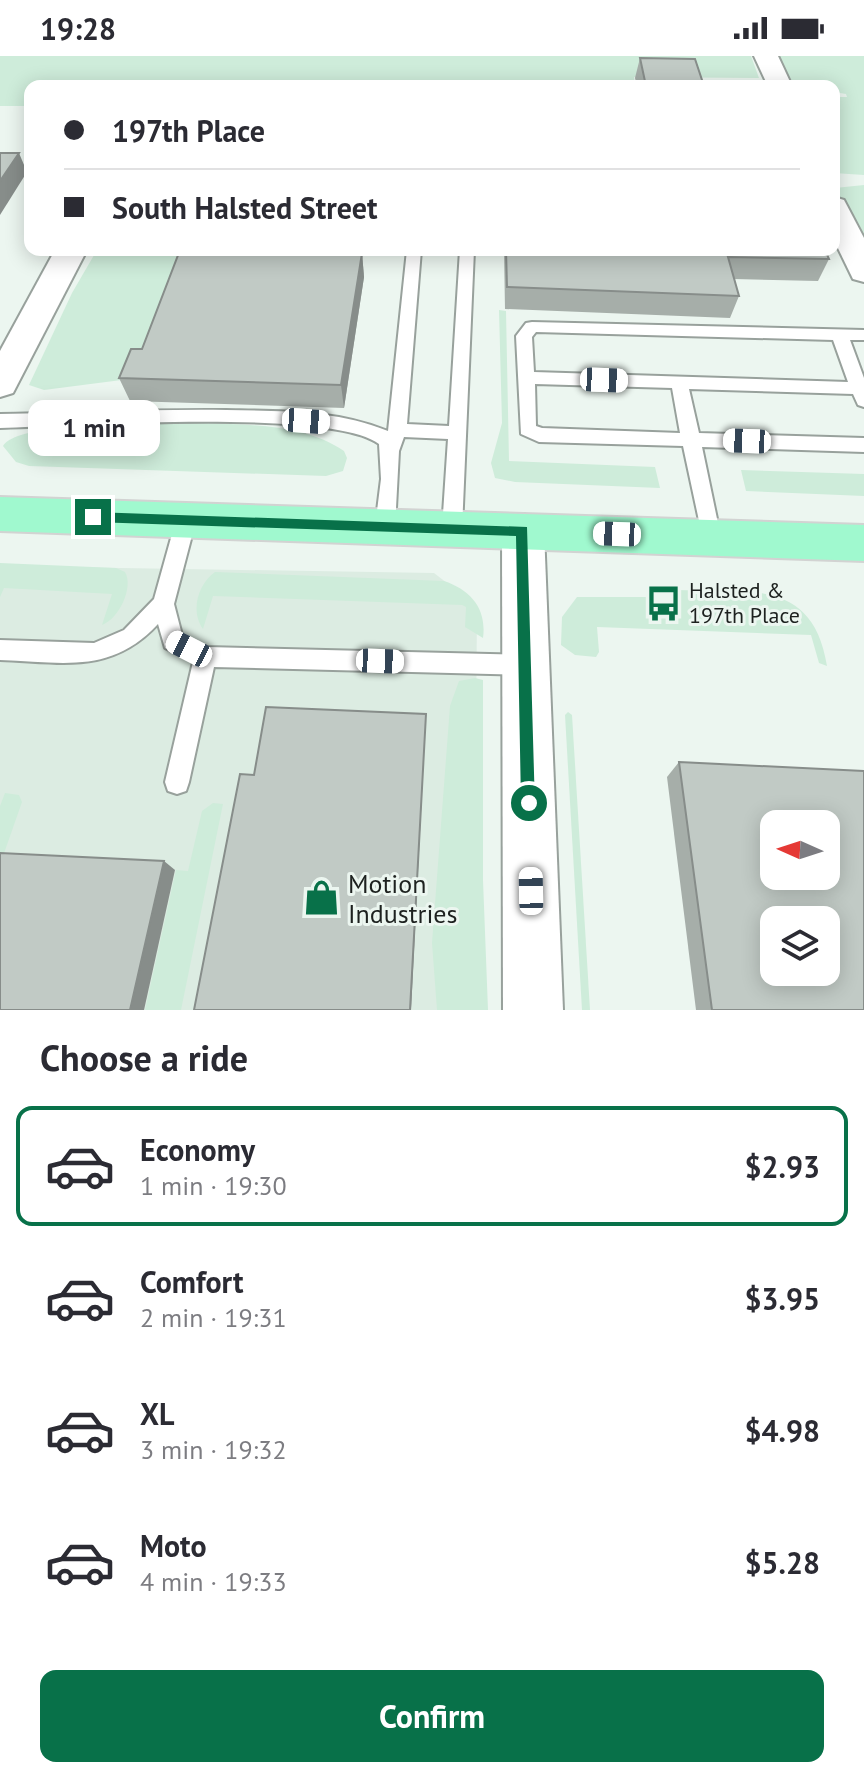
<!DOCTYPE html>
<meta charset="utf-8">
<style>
:root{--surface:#fff;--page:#f7f7f7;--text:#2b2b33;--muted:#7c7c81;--line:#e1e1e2;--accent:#087149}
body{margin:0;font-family:"PT Sans",sans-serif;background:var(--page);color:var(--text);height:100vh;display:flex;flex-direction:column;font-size:30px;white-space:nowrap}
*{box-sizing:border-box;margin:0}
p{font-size:26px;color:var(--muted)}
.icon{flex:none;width:44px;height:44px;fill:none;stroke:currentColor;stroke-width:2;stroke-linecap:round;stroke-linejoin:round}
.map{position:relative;height:954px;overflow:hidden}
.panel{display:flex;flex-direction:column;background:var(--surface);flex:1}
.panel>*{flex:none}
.guide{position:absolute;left:24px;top:24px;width:816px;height:176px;border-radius:16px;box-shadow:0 4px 20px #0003;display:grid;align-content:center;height:176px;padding:0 40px;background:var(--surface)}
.needle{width:52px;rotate:273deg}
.fabs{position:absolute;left:760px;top:754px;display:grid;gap:16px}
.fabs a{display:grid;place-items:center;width:80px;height:80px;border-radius:16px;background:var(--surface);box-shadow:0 4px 20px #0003;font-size:40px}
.end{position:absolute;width:36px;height:36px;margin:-18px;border:10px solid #087149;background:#fff;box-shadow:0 0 0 4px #fff}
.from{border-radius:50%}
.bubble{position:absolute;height:56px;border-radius:16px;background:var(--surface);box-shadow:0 4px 20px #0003;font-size:26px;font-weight:800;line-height:56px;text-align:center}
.car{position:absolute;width:24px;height:48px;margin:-24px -12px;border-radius:10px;box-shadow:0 0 6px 2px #0007;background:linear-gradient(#fff 24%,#345 0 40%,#fff 0 76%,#345 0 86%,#fff 0)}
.guide b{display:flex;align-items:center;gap:28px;height:76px;font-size:30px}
.guide b+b{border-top:2px solid var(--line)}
.guide i{width:20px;height:20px;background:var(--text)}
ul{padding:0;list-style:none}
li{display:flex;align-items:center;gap:24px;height:120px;margin:0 16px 12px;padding:0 24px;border:4px solid transparent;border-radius:16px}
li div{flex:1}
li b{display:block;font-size:30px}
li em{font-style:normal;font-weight:800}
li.current{border-color:var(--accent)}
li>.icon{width:72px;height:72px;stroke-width:1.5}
h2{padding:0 40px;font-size:36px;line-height:96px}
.action{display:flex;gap:16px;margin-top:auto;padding:16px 40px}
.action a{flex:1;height:92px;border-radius:16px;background:var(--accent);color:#fff;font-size:32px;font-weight:800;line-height:92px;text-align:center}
.status{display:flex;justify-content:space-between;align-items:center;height:56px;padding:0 40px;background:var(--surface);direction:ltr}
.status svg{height:22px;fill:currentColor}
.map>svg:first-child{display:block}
.built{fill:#dcece2}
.green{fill:#ceecda}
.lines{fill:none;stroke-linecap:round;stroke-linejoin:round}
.service-casing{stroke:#98a19c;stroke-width:4}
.minor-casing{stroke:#98a19c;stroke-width:4}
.primary-casing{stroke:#d2d3d2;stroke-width:4}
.service{fill:#fff;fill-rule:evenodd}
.minor{fill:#fff;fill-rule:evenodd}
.primary{fill:#a0f9cf;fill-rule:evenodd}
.wall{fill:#a6aea9}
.shaded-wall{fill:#878d8a}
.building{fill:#c1cac5;stroke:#878d8a;stroke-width:2;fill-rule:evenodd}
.route{fill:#087149}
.labels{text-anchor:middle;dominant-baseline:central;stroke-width:6;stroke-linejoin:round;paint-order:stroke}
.poi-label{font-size:22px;fill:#1d211f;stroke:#ecf6f0;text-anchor:start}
.near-poi-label{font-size:26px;fill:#1d211f;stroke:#ecf6f0;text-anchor:start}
</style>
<div class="status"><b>19:28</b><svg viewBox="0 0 49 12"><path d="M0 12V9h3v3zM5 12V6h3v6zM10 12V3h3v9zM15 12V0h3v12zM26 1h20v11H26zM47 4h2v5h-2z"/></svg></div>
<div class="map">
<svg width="864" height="954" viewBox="0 0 864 954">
<rect width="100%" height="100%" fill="#ecf6f0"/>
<!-- built -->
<polygon class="built" points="0,510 434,517 477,550 474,954 0,954"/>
<!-- green -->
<g class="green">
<polygon points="0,0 751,0 759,22 634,21 635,30 30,30 30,50 0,50"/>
<polygon points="772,0 864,0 864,119 834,117 834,41 847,41 846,38 834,36 834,30 785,30"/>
<polygon points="864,129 864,179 855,178 840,154 835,132"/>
<polygon points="97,194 194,194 137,322 44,334 29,329 72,237"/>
<polygon points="499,254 506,255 509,405 655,411 660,432 515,426 495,422 491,407 502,367"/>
<path d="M205,367C251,369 305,368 344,395L347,402L343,415L326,420L29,410L16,406L3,390C17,364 173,366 205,367Z"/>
<polygon points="741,414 864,418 864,440 746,435"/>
<path d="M0,507L116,512L125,516C134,531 119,563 102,569L112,538L4,532L0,541Z"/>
<path d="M215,516L444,525C471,534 487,553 483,582L465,571L466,551L462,549L213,540L203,573C190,555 198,528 215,516Z"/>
<path d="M674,534C745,537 813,520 827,610L819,607L811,579L597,571L599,596L596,601L575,599L561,589L562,561L577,541H651L653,558L678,559Z"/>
<polygon points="475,622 483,624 483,824 488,954 437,954 432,887 450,650 459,625"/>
<polygon points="568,656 572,659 590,954 582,954 565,659"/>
<polygon points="5,737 19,739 22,746 2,803 0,839 0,750"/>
<polygon points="213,747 223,748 181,954 145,954 176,814 188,815 202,755"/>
</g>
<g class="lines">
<defs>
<g id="service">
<path d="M407,194H421L407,368L449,370L460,194H474L462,473L459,479H445L442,473L448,383L404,381L399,395L395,471L392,477H378L375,471L381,423L379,388C331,352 71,370 0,372V358C75,357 150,353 226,354C280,355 337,354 388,375Z"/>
<path d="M532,266L864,274V284H850L864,322V351L858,349L853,338L689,333L699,377L864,382V396L702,391L721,482L718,488H704L683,390L539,386L521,378L516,280L526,267ZM536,276L833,284L848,326L534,316L532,281ZM535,328L672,332L680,377L542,372L536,370Z"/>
<path d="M186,456L193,458L196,464L174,548L182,579L207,591L526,599L534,602L537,609L534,616L526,619L214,611L189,726L186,735L177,738L168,735L165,726L193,606L165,592L158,568C111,619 62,606 0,604V584L94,587L124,574L154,543L176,464L179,458Z"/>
</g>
<g id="minor">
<polygon points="754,0 778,0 792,30 768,30"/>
<polygon points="834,141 844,144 864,182 864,226 853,223 834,184"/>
<polygon points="55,194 87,194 13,337 0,341 0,295"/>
<polygon points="523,458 538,463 544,475 563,954 503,954 502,475 508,463"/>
</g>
<polygon id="primary" points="0,441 864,469 864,505 0,475"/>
</defs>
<!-- service casing -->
<use href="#service" class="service-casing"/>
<!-- minor casing -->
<use href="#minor" class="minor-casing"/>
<!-- primary casing -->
<use href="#primary" class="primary-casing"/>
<!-- service -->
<use href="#service" class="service"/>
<!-- minor -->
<use href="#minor" class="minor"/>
<!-- primary -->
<use href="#primary" class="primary"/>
</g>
<!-- wall -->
<g class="wall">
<polygon points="640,2 704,30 637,30 635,22"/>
<polygon points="180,194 359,194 359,197 362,197 364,221 344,352 130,345 119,322 142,293"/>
<polygon points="504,194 825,194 829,203 818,225 734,223 739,240 730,262 505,253"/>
<polygon points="679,706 864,954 696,954 667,721"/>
</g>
<!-- shaded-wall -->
<g class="shaded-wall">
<polygon points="19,97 27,116 0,159 0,125"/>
<polygon points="362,197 364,221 344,352 341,329"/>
<polygon points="426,658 411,954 410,954"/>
<polygon points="164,805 175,814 144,954 130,954"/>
</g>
<!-- building -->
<g class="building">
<polygon points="640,2 695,3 704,30 646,30"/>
<polygon points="0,97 19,97 0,125"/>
<polygon points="180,194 353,194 353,197 362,197 341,329 119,322 131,293 142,293"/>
<polygon points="506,194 825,194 829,203 728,201 739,240 507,231"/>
<polygon points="266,651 426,658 410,954 194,954 240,718 254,719"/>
<path d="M679,706L864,715V954H712ZM774,768H826V820H774ZM774,864H826V916H774Z"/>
<polygon points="0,797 164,805 130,954 0,954"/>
</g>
<!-- route -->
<polygon class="route" points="93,456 527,471 535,752 529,755 521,747 516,480 93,466 87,461"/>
<!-- icons -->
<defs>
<symbol id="bus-bare" viewBox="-9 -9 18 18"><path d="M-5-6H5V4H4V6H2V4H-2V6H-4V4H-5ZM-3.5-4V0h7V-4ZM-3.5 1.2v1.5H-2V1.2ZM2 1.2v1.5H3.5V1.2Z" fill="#087149" stroke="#ecf6f0" stroke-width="2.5" paint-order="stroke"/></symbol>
<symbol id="shop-bare" viewBox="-9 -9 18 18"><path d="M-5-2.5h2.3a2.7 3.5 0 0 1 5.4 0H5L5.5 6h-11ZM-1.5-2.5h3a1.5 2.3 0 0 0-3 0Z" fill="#087149" stroke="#ecf6f0" stroke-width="2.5" paint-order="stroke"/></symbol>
</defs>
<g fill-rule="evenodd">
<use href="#bus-bare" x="638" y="522" width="51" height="51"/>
<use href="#shop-bare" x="296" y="816" width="51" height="51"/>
</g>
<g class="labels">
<!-- poi labels -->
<g class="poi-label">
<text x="689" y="534">Halsted &amp;<tspan x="689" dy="25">197th Place</tspan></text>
</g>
<!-- near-poi labels -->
<g class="near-poi-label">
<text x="348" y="827">Motion<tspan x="348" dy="30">Industries</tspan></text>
</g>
</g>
</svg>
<div class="fabs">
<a><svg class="needle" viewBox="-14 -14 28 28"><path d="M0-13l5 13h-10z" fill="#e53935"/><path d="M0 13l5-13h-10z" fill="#7c7c81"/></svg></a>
<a><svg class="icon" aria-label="layers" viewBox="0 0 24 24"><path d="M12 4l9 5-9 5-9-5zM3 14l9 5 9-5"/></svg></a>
</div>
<i class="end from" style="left:529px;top:747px"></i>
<i class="end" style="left:93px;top:461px"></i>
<div class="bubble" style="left:28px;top:344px;width:132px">1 min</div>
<i class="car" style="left:604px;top:324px;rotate:92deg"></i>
<i class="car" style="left:306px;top:365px;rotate:94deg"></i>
<i class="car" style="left:747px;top:385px;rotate:272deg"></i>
<i class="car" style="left:617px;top:478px;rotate:272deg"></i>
<i class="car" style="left:189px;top:593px;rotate:297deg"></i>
<i class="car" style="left:380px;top:605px;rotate:92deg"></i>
<i class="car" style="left:531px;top:835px;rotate:359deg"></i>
<div class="guide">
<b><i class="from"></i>197th Place</b>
<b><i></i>South Halsted Street</b>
</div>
</div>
<section class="panel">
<h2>Choose a ride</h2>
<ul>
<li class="current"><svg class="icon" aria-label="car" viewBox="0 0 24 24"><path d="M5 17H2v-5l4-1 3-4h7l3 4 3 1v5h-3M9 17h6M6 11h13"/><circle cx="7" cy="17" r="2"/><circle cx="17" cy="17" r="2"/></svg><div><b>Economy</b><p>1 min · 19:30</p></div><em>$2.93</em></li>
<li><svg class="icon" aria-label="car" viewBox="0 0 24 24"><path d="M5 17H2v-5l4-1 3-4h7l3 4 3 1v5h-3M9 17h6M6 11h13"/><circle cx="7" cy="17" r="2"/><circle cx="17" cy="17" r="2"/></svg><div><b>Comfort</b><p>2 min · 19:31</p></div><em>$3.95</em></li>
<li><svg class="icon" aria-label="car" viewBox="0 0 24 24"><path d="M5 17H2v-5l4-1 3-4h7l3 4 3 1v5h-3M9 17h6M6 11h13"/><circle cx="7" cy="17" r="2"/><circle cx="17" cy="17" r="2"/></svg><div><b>XL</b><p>3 min · 19:32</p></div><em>$4.98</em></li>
<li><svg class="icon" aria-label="car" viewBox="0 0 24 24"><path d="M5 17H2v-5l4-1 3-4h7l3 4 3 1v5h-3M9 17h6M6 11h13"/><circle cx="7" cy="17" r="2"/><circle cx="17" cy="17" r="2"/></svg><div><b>Moto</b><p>4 min · 19:33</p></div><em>$5.28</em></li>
</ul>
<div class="action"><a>Confirm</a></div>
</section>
